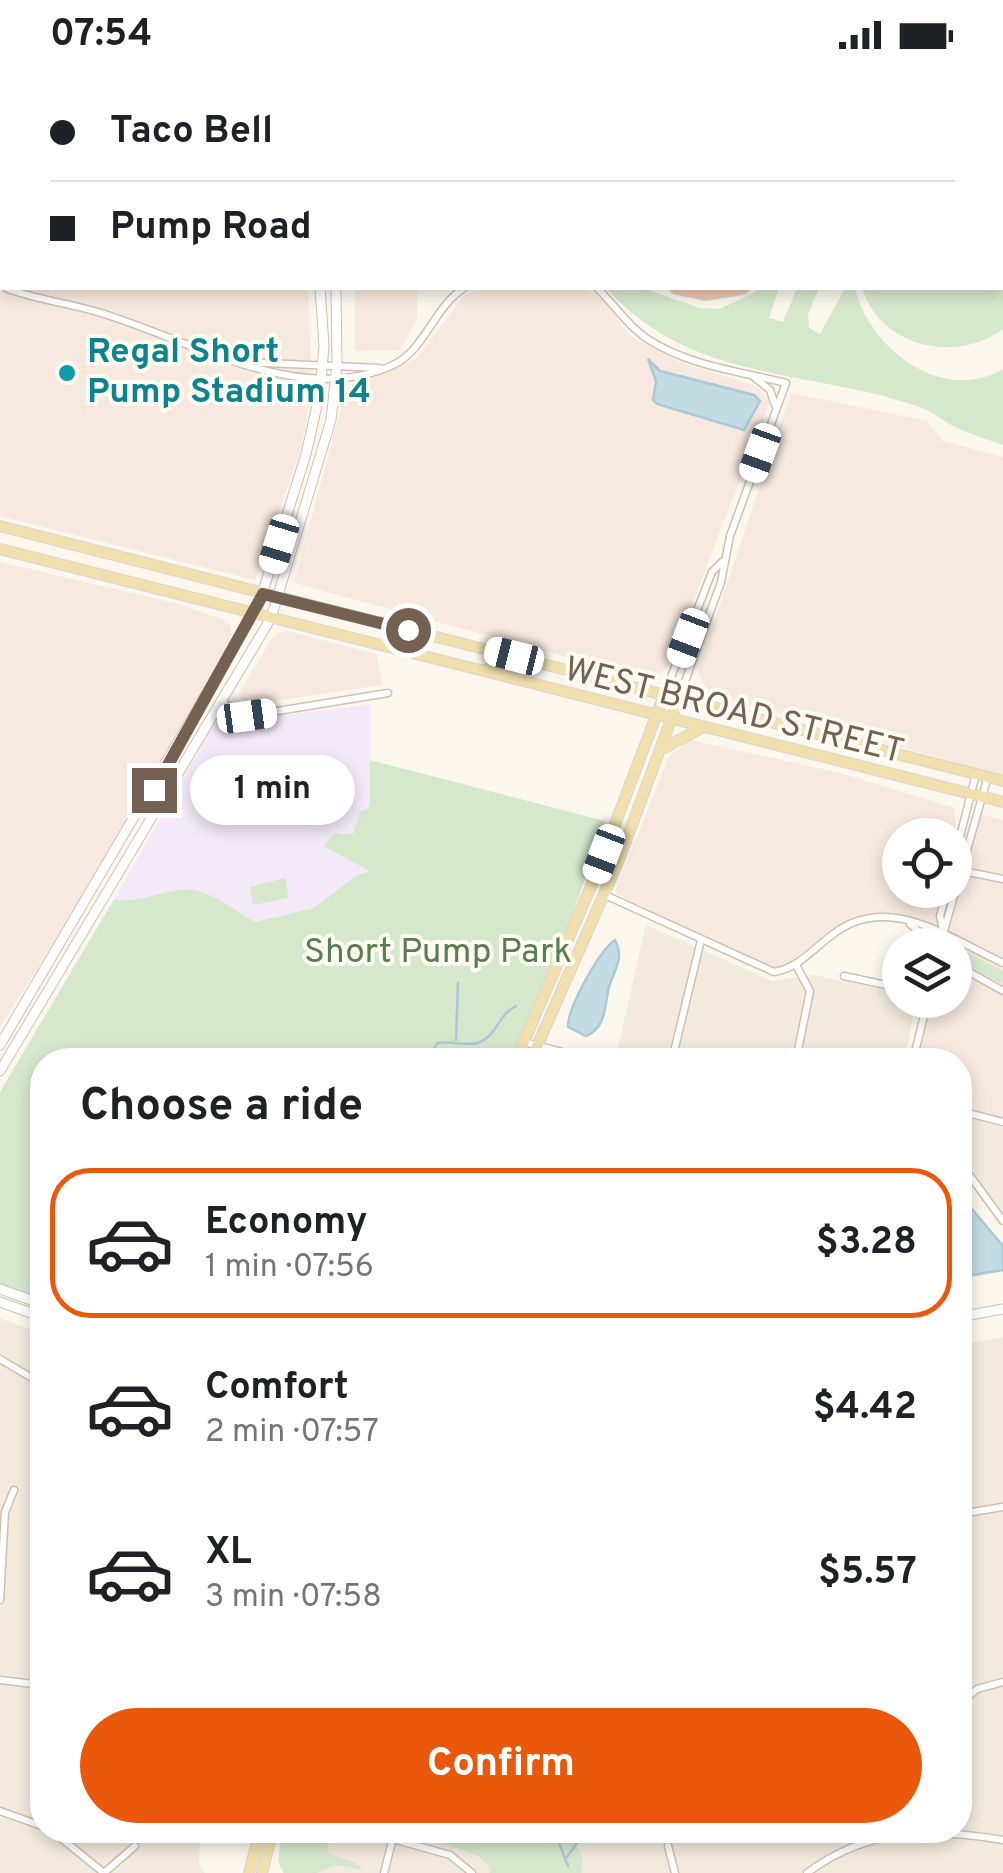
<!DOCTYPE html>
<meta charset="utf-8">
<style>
:root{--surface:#fff;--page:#f2f2f2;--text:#202124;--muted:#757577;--line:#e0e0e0;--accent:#ea580c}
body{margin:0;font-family:Overpass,sans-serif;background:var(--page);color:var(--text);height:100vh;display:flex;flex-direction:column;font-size:38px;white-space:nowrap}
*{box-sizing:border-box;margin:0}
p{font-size:32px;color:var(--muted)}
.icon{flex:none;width:55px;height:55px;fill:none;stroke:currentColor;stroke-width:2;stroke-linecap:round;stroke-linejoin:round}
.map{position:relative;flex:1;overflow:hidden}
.details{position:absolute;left:30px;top:978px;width:942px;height:795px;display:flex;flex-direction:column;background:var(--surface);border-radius:40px;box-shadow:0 5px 15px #0003}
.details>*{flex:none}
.guide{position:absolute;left:0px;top:0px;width:1005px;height:220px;box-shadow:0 5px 15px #0003;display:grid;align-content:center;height:220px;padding:0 50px;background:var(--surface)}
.controls{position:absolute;left:882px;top:748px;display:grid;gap:20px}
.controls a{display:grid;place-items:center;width:90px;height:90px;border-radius:50%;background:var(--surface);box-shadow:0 5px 15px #0003;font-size:50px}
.end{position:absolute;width:45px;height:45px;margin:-22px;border:12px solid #746152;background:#fff;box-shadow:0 0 0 5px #fff}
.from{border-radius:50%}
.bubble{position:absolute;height:70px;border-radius:35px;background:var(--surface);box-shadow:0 5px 15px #0003;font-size:32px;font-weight:700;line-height:70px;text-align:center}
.car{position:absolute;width:30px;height:60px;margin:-30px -15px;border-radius:12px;box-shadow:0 0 8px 2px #0007;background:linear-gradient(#fff 24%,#345 0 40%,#fff 0 76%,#345 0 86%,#fff 0)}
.guide b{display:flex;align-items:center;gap:35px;height:95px;font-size:38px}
.guide b+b{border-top:2px solid var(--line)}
.guide i{width:25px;height:25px;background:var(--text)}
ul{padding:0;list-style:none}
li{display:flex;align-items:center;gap:30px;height:150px;margin:0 20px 15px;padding:0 30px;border:5px solid transparent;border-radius:40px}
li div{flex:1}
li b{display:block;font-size:38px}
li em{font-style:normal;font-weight:700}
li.selected{border-color:var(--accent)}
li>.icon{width:90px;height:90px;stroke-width:1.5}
h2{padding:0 50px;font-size:45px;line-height:120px}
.primary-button{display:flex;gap:20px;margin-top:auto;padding:20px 50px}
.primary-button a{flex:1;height:115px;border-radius:60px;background:var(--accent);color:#fff;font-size:40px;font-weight:700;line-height:115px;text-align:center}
.status{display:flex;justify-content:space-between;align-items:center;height:70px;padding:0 50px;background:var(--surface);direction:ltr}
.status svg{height:28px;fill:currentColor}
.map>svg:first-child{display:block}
.residential{fill:#f2eadc}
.commercial{fill:#f7e9df}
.education{fill:#f4e9f8}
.green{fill:#d5e8cc}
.water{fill:#c3dbe3;stroke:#aac9d4;stroke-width:2.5}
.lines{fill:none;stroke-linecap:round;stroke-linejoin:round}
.stream{stroke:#aac9d4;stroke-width:2.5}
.street-casing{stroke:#cdc0b3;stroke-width:9}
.secondary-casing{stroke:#cfc1b1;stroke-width:11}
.primary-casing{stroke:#d8d3cf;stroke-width:12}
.highway-casing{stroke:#d8d3cf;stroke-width:14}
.street{stroke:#fff;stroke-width:6}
.secondary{stroke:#fff;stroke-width:9}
.primary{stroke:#f1dfae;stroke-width:10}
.highway{stroke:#edc3ab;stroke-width:11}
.route{stroke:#746152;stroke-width:12}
.culture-dot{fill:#0f9aa8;stroke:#fefbf3;stroke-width:4}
.labels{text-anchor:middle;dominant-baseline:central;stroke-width:8;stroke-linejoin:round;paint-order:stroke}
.culture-label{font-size:35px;font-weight:bold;fill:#0d838f;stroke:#fefbf3;text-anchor:start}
.street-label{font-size:35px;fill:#746152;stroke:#fefbf3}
.park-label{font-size:35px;fill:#577e4e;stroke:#fefbf3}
</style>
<div class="status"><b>07:54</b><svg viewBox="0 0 49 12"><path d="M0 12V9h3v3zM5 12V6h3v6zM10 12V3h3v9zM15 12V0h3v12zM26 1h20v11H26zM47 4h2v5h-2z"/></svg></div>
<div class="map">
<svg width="1003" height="1803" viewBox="0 0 1003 1803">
<rect width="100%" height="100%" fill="#fbf7ed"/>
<!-- residential -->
<g class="residential">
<polygon points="646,855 772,911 814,905 900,923 900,930 916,930 905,990 627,990 616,986"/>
<polygon points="960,1044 1003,1053 1003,1151 960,1092"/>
<polygon points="0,1248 42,1264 42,1760 208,1760 200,1765 199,1796 205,1803 0,1803"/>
<polygon points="1003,1267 1003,1803 573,1803 566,1782 581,1760 960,1760 960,1274"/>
<polygon points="293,1760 540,1760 557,1803 283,1803"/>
</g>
<!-- commercial -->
<g class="commercial">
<polygon points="0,0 282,0 2,2 2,218 308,218 312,319 301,378 255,510 0,446"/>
<polygon points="332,0 606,0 613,2 333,2"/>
<polygon points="355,218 417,218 417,248 400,280 355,281"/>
<polygon points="480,218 585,218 604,231 629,265 677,291 756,316 770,331 668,597 651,610 294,513 346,319 416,289 463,227"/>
<polygon points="791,323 927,351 943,371 1003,387 1003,706 712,624 702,612 698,601"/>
<polygon points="0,492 178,534 222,549 231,556 231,569 93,810 0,957"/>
<polygon points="287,561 376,584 383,615 246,635 239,624 269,573 277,563"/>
<polygon points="691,670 840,703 955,738 955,774 955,765 900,765 900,820 947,820 940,846 945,859 952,846 978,744 1003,750 1003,1051 960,1038 960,990 916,990 928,930 955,930 955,875 940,875 943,861 884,846 857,848 774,902 667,853 615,822 669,686"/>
</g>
<!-- education -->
<polygon class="education" points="371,634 370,801 354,807 314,838 255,852 196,820 172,821 130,833 114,829 214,654"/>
<!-- green -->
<g class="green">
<path d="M1003,130V259C954,295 880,276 862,218H1002Z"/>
<path d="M606,218H643L700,238L720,239L763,218H779L769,248L783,252L797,218H819L808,244L809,258L820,264L845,218H855C869,278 942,335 1003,299V375C987,369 969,364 953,356C942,350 932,341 920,337C808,298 692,314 606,218Z"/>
<path d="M370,690L605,751L574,840L510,990H42V1234L0,1219V1022L114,829C142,835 164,817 192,820C212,822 237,842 255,852L314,838L354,807L370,801L323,776L334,764H353L360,742L370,737Z"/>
<polygon points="313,702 321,705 322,721 295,728 293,704"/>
<polygon points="285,808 289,828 253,835 250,817"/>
<polygon points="959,878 1003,901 1003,914 973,899 956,882"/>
<polygon points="282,1760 331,1760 327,1783 356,1793 363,1800 335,1795 317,1803 284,1803 278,1792"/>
<polygon points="409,1760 595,1760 576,1773 583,1790 581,1803 489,1803 490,1798 480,1787"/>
</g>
<!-- water -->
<g class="water">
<polygon points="648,289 660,301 754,325 760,331 744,360 657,334 653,330 656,311"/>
<path d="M615,870C625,888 614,900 609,917C604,936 607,957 586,966L568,957C567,939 599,881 615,870Z"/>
<polygon points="960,1125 1003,1176 1003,1200 967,1206 960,1174"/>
</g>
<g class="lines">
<!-- stream -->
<g class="stream">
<polyline points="456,970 458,913"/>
<path d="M424,990L438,973C451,971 467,976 478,973C497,966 497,946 516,936"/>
<polyline points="554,1760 568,1796"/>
<polyline points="567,1787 586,1760"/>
</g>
<defs>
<g id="street">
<path d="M6,218C36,230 70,233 101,243C190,270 301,338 393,295C425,280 434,237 464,218"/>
<path d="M597,218C614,234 626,254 646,268C688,296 739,301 786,313L730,466L721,512L679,628"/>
<polyline points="243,292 380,298"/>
<polyline points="754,307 770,320 775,335"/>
<polyline points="664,625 712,502 722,492"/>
<polyline points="221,632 247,646 388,623"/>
<polyline points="955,786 976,704"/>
<polyline points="963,801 1003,809"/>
<path d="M605,825L774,902C798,898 813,879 832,865C887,821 949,868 1003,893"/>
<polyline points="910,854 935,875"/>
<polyline points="943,860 940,846 947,820"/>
<polyline points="940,875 988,706"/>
<polyline points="955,894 1003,921"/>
<polyline points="844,906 900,918"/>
<polyline points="524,972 593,990"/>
<polyline points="531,984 555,990"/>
<polyline points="672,990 701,870"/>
<polyline points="796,990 810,921 796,895"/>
<polyline points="913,990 928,930"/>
<polyline points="960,1041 1003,1052"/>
<polyline points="960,1092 1003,1151"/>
<polyline points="0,1289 42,1314"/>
<polyline points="960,1444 1003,1437"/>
<polyline points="0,1530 5,1442 14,1420"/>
<polyline points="0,1610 42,1615"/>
<polyline points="960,1634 977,1619 1003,1612"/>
<polyline points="0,1741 42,1756"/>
<polyline points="51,1760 104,1803"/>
<polyline points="393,1769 450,1785 472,1803"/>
<polyline points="668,1776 675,1803"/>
<polyline points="104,1803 135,1776"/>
<polyline points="384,1803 395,1760"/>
<path d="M807,1803C869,1757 930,1758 1003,1770"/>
</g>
<g id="secondary">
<polyline points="296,0 296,2"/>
<polyline points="311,0 311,2"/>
<polyline points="0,975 259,534 306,384 320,322 324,276 320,218"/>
<polyline points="0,1001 271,548 331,350 337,294 336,218"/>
<polyline points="0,1219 42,1234"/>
<polyline points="0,1232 42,1247"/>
<polyline points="960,1247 1003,1239"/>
</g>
<g id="primary">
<polyline points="0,456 1003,711"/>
<polyline points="0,479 1003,732"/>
<polyline points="482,600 512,596 522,588"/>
<polyline points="662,679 704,657"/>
<polyline points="516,990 595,807 664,625"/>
<polyline points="531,990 619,790 679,628"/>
<polyline points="249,1803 260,1760"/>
<polyline points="262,1803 273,1760"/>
</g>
<g id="highway">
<polyline points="747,0 754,2"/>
<polyline points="849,0 857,2"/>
<polyline points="890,2 891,0"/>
<polyline points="1002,57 1003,57"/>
<polyline points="1002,99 1003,99"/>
<polyline points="676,218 705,224 743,218"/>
</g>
</defs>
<!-- street casing -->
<use href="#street" class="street-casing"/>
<!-- secondary casing -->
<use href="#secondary" class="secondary-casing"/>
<!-- primary casing -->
<use href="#primary" class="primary-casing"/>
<!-- highway casing -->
<use href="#highway" class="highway-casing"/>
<!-- street -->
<use href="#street" class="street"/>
<!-- secondary -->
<use href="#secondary" class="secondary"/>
<!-- primary -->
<use href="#primary" class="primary"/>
<!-- highway -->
<use href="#highway" class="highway"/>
</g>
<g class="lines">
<!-- route -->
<polyline class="route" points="154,720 263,524 408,560"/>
</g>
<!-- markers -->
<circle class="culture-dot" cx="67" cy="303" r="10"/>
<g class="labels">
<!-- culture labels -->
<g class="culture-label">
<text x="87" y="283">Regal Short<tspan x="87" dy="40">Pump Stadium 14</tspan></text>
</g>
<!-- street labels -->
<g class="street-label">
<text transform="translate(734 642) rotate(14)">WEST BROAD STREET</text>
</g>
<!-- park labels -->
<g class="park-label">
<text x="438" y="883">Short Pump Park</text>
</g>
</g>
</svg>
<div class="controls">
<a><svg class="icon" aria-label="locate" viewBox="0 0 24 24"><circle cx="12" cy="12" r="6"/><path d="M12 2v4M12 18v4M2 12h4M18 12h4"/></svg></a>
<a><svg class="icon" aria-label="layers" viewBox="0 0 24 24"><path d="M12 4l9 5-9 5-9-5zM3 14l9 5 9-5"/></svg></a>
</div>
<i class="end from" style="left:408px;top:560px"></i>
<i class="end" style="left:154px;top:720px"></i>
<div class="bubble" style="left:190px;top:685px;width:165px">1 min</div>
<i class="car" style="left:760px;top:383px;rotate:200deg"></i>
<i class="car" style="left:279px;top:474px;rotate:197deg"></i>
<i class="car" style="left:688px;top:568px;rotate:201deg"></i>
<i class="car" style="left:514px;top:586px;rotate:284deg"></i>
<i class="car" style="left:247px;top:646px;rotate:82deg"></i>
<i class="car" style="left:604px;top:784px;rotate:201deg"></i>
<div class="guide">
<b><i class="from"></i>Taco Bell</b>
<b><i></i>Pump Road</b>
</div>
<section class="details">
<h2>Choose a ride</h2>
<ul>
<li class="selected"><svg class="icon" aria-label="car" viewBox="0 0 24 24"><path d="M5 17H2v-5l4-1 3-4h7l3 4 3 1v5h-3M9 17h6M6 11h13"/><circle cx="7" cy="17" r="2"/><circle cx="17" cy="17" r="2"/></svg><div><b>Economy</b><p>1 min · 07:56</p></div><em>$3.28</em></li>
<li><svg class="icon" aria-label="car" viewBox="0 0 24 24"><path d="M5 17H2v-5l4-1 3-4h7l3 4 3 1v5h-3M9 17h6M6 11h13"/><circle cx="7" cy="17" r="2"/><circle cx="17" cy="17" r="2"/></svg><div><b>Comfort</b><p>2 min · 07:57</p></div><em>$4.42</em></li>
<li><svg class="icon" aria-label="car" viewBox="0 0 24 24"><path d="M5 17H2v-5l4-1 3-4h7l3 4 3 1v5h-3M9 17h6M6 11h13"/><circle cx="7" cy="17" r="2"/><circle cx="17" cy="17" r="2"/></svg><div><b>XL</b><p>3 min · 07:58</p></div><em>$5.57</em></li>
</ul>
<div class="primary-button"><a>Confirm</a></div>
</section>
</div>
